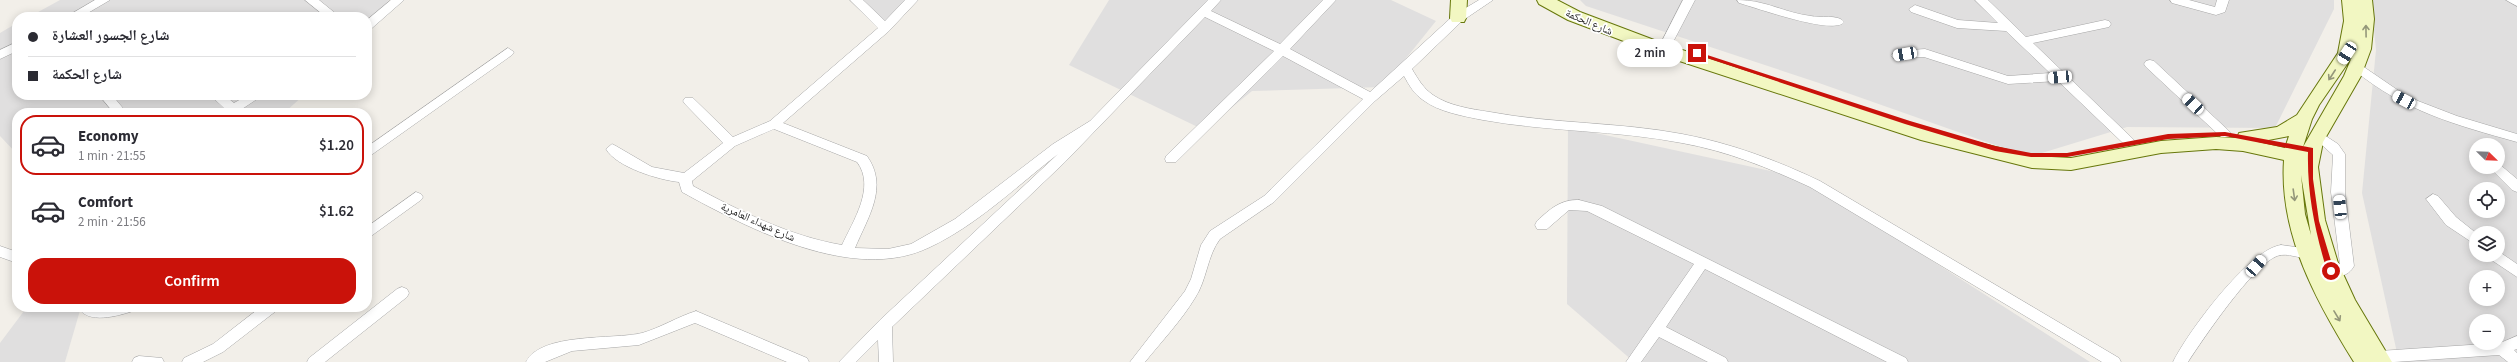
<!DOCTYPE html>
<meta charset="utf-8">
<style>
:root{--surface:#fff;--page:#f7f7f7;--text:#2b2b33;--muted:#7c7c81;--line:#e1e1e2;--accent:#ca120a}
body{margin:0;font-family:"Source Sans 3","Noto Naskh Arabic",sans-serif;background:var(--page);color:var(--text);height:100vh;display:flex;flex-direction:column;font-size:15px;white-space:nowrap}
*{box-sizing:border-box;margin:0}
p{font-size:13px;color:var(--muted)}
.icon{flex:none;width:22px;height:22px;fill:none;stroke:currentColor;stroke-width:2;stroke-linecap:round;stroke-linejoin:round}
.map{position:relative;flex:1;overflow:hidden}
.drawer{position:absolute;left:12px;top:108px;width:360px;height:204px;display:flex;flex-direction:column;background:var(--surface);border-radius:16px;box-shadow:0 2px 10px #0003}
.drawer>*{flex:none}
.top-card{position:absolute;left:12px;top:12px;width:360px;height:88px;border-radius:16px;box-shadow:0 2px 10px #0003;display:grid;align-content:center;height:88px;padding:0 16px;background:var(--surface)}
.needle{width:26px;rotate:113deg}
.fabs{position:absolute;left:2469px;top:138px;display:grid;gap:8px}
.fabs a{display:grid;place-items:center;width:36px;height:36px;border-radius:50%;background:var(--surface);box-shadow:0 2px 10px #0003;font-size:20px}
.end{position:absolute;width:18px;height:18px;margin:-9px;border:5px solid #ca120a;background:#fff;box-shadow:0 0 0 2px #fff}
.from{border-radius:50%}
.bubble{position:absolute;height:28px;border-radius:14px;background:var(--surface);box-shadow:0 2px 10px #0003;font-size:13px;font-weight:600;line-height:28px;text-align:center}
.car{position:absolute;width:12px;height:24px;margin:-12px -6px;border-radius:5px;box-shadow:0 0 3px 1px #0007;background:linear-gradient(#fff 24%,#345 0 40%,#fff 0 76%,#345 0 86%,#fff 0)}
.top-card b{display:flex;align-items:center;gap:14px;height:38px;font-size:15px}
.top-card b+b{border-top:1px solid var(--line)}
.top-card i{width:10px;height:10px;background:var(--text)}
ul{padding:7px 0 0;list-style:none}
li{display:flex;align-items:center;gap:12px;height:60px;margin:0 8px 6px;padding:0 8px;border:2px solid transparent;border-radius:16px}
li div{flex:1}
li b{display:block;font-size:15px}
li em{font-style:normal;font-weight:600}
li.on{border-color:var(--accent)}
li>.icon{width:36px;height:36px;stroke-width:1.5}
.cta{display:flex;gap:8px;margin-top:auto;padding:8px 16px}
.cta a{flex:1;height:46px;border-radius:16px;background:var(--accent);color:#fff;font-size:16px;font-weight:600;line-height:46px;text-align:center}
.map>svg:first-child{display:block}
.residential{fill:#e0dfdf;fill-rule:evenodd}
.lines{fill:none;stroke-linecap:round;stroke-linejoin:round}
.street-casing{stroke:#a6a6a6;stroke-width:1}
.secondary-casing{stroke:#67770b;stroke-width:2}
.street{fill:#fff;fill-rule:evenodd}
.secondary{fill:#f2f7c2;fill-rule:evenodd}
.oneway{stroke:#94977a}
.route{fill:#ca120a}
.labels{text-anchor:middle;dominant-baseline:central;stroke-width:3.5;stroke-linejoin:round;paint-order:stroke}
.street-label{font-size:11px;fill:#222;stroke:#fff}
</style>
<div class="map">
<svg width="2517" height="362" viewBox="0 0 2517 362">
<rect width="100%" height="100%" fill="#f2efe9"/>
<!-- residential -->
<g class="residential">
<polygon points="60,0 389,0 367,29 367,17 29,17"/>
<polygon points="853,0 909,0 884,24"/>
<polygon points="1109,0 1391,0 1436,21 1383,87 1252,91 1204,130 1069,65"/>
<polygon points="1580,0 2334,0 2334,9 2275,128 2127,127 2029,157 1819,83 1586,6"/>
<path d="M2371,0H2517V362H2399L2362,193L2376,50ZM2476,145H2498V167H2476ZM2476,189H2498V211H2476ZM2476,233H2498V255H2476ZM2476,277H2498V299H2476ZM2476,321H2498V343H2476Z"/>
<polygon points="17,23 17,95 304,95 284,113 17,113 17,154 0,136 0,33"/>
<polygon points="1568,127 1803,178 2090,362 1634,362 1567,304"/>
<polygon points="27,307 81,307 65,362 0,362 0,343"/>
</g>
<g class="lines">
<defs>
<g id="street">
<polygon points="95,0 110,0 81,17 66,17"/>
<polygon points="305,0 319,0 340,17 326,17"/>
<polygon points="391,0 404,0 371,29 367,30 367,20"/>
<path d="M850,0H863L885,21L905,0H918L889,31L783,123L867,156C889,187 868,217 855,248L888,249L911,244L955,219L1053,144L1090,121L1208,0H1221L1211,11L1280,44L1323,0H1336L1290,49L1370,92L1454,15L1479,0H1493L1462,21L1412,69C1418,79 1423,88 1433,95C1449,106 1471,109 1490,112C1554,124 1619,122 1682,134C1730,143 1776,160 1820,181L2119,358L2121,362H2102L1810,187C1769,168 1727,151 1682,143C1616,130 1549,132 1483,120C1463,116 1439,112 1423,100C1414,94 1409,85 1404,76L1375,101L1274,202L1220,239C1207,256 1207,280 1195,298C1181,321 1162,341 1145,362H1130L1185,291L1191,279L1201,245L1210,231L1264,196L1363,99L1283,56L1176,162H1166L1165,159L1166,156L1274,51L1205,17L1065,162L892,327L893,362H879L878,340L856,362H839L880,320L1058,154C1017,186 976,226 928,248C853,283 749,229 682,192L679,182C659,180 616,167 606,149L612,144L616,146L652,167L684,173L723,143L685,104L683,101L685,98H693L733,137L770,121L878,28ZM774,129L857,162C876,187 853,221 842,245C789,236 740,211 693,186L692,181L735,146Z"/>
<polygon points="1683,0 1695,0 1671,46 1663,46 1661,43"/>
<path d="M1737,0C1767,0 1784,13 1811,16C1819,18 1839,14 1844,22C1835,36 1754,7 1739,3Z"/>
<polygon points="1975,0 1988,0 2026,37 2105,20 2109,21 2111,24 2109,27 2033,43 2133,139 2135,142 2133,145 2125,145 2058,81 2008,84 1924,57 1893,58 1891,55 1897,51 1925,49 2008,76 2050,73 2006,31 1957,28 1911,12 1909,9 1915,5 1958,20 1998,23"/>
<polygon points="2170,0 2189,0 2215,7 2217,0 2229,0 2225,12 2216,15 2172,3"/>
<polygon points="2506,0 2517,0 2517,6"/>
<polygon points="17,42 17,51 0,59 0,50"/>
<polygon points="508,48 514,52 512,55 367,158 367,147"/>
<polygon points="2150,60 2154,61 2229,131 2231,134 2229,137 2221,137 2146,67 2144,64 2146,61"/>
<path d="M2358,63L2399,91L2418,101L2457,116L2517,134V142C2456,125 2404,111 2354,70L2352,67L2354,64Z"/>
<polygon points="99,95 112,95 127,113 114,113"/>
<polygon points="210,95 224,95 234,103 248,95 263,95 236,113 220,113 224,108"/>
<path d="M2318,131L2338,144L2345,154V192L2354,266C2348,277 2337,278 2326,275L2324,271L2326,267L2340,264L2331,192L2333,155L2314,138L2312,135Z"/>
<polygon points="2498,163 2517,179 2517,192 2512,190 2492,170 2491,167 2498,167"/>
<polygon points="416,192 421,194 423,197 421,200 367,239 367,227"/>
<polygon points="2433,194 2438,196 2456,217 2476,233 2476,245 2446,225 2426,199"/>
<path d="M1579,200L1602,206L1906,358L1908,362H1887L1705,269L1666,327L1726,358L1728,362H1708L1659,337L1641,362H1626L1694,264L1587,211L1569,210L1547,229H1537L1535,225L1537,221C1550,209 1561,199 1579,200Z"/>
<path d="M2281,245L2311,249L2313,253L2311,257C2300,260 2288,252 2277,256C2253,265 2203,339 2188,362H2173C2187,333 2249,249 2281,245Z"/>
<polygon points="0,246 17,252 17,263 0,257"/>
<polygon points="2498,251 2517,264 2517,277 2490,259 2488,255 2498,255"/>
<polygon points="402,287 407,289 409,293 407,297 325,362 307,362 309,358 397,289"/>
<path d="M78,307H135L133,311C118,316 87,325 78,307Z"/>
<polygon points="261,307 278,307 276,311 223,352 203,362 182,362 184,358 213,344"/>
<path d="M696,311L807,358L809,362H787L695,323L639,345L572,351L545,362H526C541,332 613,340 642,333C660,328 677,317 696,311Z"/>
<polygon points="2517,336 2517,349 2514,350 2517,353 2517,362 2508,362 2499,355 2394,362 2376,362 2372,357 2374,353 2379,351 2500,343"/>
<polygon points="139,356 162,358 164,362 132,362 134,358"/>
</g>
<g id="secondary">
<polygon points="1451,0 1467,0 1466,18 1464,22 1452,22 1450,18"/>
<path d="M1537,0H1557L1580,12L1670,46L1931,131L2032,156L2071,158L2161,141L2216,137L2237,138L2239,133L2277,127L2297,115L2338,53L2344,21L2342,0H2372L2374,19L2371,49L2361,76L2323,142L2318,167L2325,220L2338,263L2355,300L2392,362H2354C2316,301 2279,234 2284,160L2243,151L2216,149L2161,153L2071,170L2032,168L1921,140L1658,54L1568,20L1539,4ZM2352,57L2344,76L2303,147L2312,119L2319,105ZM2289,136L2285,148L2258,142ZM2301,175L2311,235L2305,214Z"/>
</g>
</defs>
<!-- street casing -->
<use href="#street" class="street-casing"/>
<!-- secondary casing -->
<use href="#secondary" class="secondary-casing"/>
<!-- street -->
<use href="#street" class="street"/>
<!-- secondary -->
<use href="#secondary" class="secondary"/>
</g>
<!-- one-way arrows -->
<defs><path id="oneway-shaft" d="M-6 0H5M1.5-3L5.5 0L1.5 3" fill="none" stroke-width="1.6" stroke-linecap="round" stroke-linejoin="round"/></defs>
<g class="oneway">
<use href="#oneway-shaft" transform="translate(2366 31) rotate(-91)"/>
<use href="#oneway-shaft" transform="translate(2332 75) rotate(123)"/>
<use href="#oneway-shaft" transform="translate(2294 195) rotate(82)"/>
<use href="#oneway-shaft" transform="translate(2337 316) rotate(59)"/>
</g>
<!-- route -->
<path class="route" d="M1695,51L1910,121L1995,146L2031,153H2067L2168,134L2225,132L2313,148V179L2319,221L2334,271L2331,274L2327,271C2315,231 2307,194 2308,152L2225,136L2168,139L2067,157H2031L1995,151L1905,124L1695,54Z"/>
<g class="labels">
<!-- street labels -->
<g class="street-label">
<text transform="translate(1589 22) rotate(23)">شارع الحكمة</text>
<text transform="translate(758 222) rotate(24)">شارع شهداء العامرية</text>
</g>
</g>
</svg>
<div class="fabs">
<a><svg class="needle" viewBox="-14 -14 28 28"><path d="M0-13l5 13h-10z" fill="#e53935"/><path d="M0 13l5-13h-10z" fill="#7c7c81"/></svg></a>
<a><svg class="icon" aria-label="locate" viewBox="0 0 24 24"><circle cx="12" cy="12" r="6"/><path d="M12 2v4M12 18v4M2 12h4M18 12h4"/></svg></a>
<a><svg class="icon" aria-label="layers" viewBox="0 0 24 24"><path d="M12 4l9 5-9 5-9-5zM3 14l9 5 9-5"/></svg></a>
<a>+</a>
<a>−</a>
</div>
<i class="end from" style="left:2331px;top:271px"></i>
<i class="end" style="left:1697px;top:53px"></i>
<div class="bubble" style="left:1617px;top:39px;width:66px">2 min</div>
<i class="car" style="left:2347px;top:53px;rotate:213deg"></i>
<i class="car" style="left:1905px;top:54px;rotate:260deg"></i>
<i class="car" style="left:2060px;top:77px;rotate:265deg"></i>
<i class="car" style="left:2404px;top:100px;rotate:298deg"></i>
<i class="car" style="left:2193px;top:104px;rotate:313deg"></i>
<i class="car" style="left:2340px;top:207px;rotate:354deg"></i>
<i class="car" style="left:2256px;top:266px;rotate:41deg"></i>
<div class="top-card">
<b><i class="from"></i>شارع الجسور العشارة</b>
<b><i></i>شارع الحكمة</b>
</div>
<section class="drawer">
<ul>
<li class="on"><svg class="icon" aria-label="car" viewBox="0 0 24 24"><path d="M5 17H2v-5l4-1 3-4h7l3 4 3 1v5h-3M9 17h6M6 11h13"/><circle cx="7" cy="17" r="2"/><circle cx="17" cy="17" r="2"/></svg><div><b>Economy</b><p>1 min · 21:55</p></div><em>$1.20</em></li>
<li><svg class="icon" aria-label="car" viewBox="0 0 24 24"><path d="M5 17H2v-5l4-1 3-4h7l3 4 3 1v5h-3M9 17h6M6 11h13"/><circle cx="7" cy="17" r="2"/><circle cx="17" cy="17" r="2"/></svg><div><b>Comfort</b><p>2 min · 21:56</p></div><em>$1.62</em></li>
</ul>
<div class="cta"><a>Confirm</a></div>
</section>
</div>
